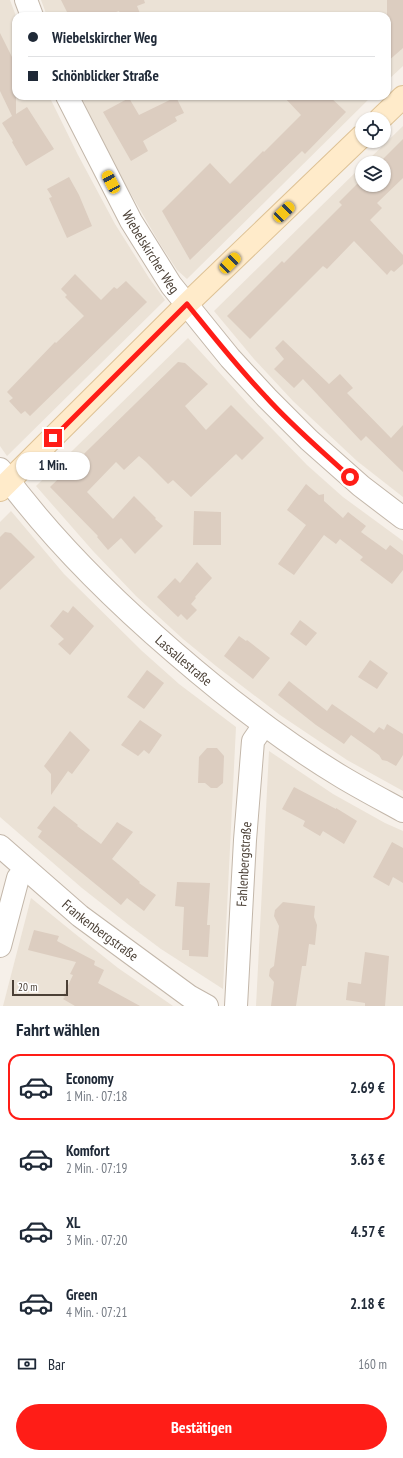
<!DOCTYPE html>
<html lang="de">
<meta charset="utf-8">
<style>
:root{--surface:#fff;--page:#f6f6f7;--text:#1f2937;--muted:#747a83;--line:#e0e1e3;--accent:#ff1d17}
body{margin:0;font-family:"PT Sans Narrow",sans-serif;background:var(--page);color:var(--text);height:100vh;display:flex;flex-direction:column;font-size:15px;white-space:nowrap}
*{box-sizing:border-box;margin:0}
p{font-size:13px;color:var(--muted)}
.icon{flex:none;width:22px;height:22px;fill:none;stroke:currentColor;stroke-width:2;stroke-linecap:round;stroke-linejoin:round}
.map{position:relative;height:1006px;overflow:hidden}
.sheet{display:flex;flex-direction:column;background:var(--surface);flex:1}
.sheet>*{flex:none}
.banner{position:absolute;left:12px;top:12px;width:379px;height:88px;border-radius:12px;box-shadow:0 1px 3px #0004;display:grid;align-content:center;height:88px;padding:0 16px;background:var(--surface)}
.tools{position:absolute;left:355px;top:112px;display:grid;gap:8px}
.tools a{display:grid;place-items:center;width:36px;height:36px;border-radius:50%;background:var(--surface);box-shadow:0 1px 3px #0004;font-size:20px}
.scale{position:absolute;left:12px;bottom:10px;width:56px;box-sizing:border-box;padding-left:4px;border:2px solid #4b4036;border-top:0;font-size:11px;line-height:14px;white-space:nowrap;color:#4b4036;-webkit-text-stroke:3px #fff;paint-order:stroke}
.end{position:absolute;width:18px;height:18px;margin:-9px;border:5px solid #ff1d17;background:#fff;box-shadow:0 0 0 2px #fff}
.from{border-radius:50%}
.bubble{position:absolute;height:28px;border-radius:14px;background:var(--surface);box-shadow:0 1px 3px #0004;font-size:13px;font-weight:700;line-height:28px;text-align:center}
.car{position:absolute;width:12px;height:24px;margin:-12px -6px;border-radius:5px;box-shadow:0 0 3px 1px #0007;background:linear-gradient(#f5c518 24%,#345 0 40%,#f5c518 0 76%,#345 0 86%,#f5c518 0)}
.banner b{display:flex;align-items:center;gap:14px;height:38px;font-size:15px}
.banner b+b{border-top:1px solid var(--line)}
.banner i{width:10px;height:10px;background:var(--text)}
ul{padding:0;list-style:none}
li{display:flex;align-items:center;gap:12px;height:66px;margin:0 8px 6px;padding:0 8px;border:2px solid transparent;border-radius:12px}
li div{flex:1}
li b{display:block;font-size:15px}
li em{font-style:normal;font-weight:700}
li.active{border-color:var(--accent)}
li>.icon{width:36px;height:36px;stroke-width:1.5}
h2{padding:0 16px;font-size:18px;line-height:48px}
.pay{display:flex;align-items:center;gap:10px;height:44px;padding:0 16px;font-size:15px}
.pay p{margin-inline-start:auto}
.action{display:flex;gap:8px;margin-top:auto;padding:8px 16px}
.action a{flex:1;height:46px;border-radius:24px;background:var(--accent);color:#fff;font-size:16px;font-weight:700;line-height:46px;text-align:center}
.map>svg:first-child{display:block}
.residential{fill:#ebe2d6}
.building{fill:#dccdc0}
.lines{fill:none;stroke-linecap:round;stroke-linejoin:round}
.street-casing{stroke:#c3b7aa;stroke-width:24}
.secondary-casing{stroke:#dec296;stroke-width:24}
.street{stroke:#fff;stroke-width:22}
.secondary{stroke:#ffebca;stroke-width:22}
.route{stroke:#ff1d17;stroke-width:5}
.labels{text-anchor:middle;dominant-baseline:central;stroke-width:3;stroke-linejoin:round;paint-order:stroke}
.street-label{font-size:14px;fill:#4b4036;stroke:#fff}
</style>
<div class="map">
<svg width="403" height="1006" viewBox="0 0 403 1006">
<rect width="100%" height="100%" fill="#f6f0e9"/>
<!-- residential -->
<g class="residential">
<polygon points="0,0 10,0 16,16 16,96 49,96 78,155 115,224 149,278 165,300 7,456 0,446"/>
<polygon points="41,0 403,0 403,66 387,81 387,16 47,16"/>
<polygon points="81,96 372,96 187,279 177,270 160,244 121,177 93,122"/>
<polygon points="403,126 403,497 357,461 293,401 254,359 214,311 362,166 362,185 384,185 384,163 365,163"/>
<polygon points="188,338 248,404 307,465 343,497 403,541 403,791 347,760 280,715 216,666 183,639 136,596 93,551 36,486"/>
<polygon points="11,511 64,574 142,651 179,684 236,727 223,989 161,949 129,925 82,888 0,817 0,522"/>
<polygon points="269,751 333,794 385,823 403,831 403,1006 256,1006"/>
<polygon points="31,898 74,933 118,968 173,1006 3,1006"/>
</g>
<!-- building -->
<g class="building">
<polygon points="61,0 144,0 145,3 137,6 141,16 121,16 119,11 105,16 69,16"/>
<polygon points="387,0 403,0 403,48 387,62"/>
<polygon points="0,33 16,65 16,114 27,107 54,149 26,166 12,142 13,141 2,123 12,116 0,91"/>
<polygon points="283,96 329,96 346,112 305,154 302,151 190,260 162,211 210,163 230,184 263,151 264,152 301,115"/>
<polygon points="176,97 184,113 175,117 177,121 143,141 148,151 131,161 103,112 129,98 139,115"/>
<polygon points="403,139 403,178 377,203 382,208 370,220 403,255 403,264 394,272 391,270 387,275 354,241 327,269 323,266 250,339 227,316 282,261 284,263 342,205 339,202 357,184 362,180 362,185 384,185 384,163 379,163"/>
<polygon points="69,177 79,195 92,226 67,238 49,198 52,197 47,189"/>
<polygon points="75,274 101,300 114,287 117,289 126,281 147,302 30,416 25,411 21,414 9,401 13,398 7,392 55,342 56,343 84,316 65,297 67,295 61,289"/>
<polygon points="283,340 329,384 340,374 353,388 347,393 391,438 403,425 403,472 366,436 361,441 303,379 294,388 274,369 284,359 275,348"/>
<polygon points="178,362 185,363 208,384 185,406 206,430 231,405 264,438 242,460 236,454 191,497 173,480 168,484 146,462 139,456 124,470 116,462 87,492 113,519 134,496 156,518 155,519 163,526 135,554 121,538 108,550 97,537 98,536 50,487"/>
<polygon points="306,484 319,495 324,494 324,501 343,518 348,512 366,526 361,532 386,550 390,545 403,555 403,570 392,584 360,560 363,557 340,539 336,544 324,535 294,575 278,564 306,525 287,510"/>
<polygon points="194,511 221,512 221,545 193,545"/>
<polygon points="5,532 11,533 35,557 0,590 0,537"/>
<polygon points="197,562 212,578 195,597 196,598 191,604 197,610 187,620 181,614 178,617 157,597 175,578 180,583"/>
<polygon points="73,606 94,626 70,655 58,644 64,639 50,626 63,610 68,613"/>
<polygon points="300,620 317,633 306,646 290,634"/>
<polygon points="239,636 246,641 247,640 270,658 253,679 224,656"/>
<polygon points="370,660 388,673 377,689 358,677"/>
<polygon points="147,670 164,683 144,709 127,697"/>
<polygon points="289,681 327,711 332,704 374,733 379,727 384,730 387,724 403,734 403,755 396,766 387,761 382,760 379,755 351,735 344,744 316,725 278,695"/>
<polygon points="140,720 162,735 149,754 144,750 138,756 121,745"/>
<polygon points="70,731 90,750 72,774 68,771 51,795 51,774 44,766"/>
<polygon points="207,748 217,748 224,756 223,783 217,788 211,788 205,783 198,783 199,757"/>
<polygon points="294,787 336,809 336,808 357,821 344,844 323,831 320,836 303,826 305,821 282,809"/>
<polygon points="54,806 78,825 77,826 101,844 117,822 133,832 112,859 140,882 139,883 156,895 144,911 127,898 121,905 38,837 42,831 37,828"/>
<polygon points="392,842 403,848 403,883 393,877 389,886 373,877"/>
<polygon points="177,882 210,883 207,925 210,925 208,957 189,956 189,950 182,950 184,907 175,906"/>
<polygon points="283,902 315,906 314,917 317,925 315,945 309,944 306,966 302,966 296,1006 271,1006 274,982 269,976 270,969 274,966 279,926 274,916 275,910"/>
<polygon points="34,930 59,936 57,941 95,961 94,965 104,970 98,983 140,1006 75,1006 63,999 65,997 63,996 73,975 70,974 76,962 28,950"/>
<polygon points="365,952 389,956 385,1006 365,1006 365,1003 346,1000 348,982 361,984"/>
</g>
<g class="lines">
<defs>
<g id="street">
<polyline points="26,0 32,16"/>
<path id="s1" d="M67,96L131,221L171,285L230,358L267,398L309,440L361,486L403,518"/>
<path id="s2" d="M0,469C50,538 111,598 175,653C227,698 282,741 342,777C362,789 383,800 403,811"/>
<path id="s3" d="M0,846L80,916L189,996L207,1006"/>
<polyline points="0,946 18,878 25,870"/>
<path id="s4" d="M236,1006L245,840L253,741L264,725"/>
</g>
<g id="secondary">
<polyline points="380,119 403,97"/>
<polyline points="0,490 187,304 362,136"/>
</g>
</defs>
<!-- street casing -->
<use href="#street" class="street-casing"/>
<!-- secondary casing -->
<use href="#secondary" class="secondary-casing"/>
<!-- street -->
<use href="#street" class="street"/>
<!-- secondary -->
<use href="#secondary" class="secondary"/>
</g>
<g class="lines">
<!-- route -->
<path class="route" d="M53,438L187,304C213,336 238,368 266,397C292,426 322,451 350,477"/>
</g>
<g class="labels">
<!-- street labels -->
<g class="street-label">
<text stroke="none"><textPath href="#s1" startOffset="177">Wiebelskircher Weg</textPath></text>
<text stroke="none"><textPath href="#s2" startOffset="266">Lassallestraße</textPath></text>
<text stroke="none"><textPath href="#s4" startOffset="142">Fahlenbergstraße</textPath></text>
<text stroke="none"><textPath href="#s3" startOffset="131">Frankenbergstraße</textPath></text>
</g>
</g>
</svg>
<div class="tools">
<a><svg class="icon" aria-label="locate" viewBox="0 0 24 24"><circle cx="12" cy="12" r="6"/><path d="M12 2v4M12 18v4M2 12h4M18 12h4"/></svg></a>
<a><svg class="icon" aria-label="layers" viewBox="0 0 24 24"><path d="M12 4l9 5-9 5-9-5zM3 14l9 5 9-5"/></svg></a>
</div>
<div class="scale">20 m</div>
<i class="end from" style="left:350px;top:477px"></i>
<i class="end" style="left:53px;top:438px"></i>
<div class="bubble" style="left:16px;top:452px;width:74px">1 Min.</div>
<i class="car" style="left:111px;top:182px;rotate:332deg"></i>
<i class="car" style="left:284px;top:212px;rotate:46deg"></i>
<i class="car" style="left:230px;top:263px;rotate:46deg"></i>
<div class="banner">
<b><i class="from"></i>Wiebelskircher Weg</b>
<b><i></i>Schönblicker Straße</b>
</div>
</div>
<section class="sheet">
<h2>Fahrt wählen</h2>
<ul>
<li class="active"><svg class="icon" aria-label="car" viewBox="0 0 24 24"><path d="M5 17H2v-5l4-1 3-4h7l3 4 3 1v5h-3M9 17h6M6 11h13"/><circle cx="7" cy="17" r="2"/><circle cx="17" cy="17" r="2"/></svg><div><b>Economy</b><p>1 Min. · 07:18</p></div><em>2.69 €</em></li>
<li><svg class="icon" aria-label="car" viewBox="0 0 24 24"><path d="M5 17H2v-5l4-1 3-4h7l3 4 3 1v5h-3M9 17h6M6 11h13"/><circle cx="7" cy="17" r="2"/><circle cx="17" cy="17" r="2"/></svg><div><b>Komfort</b><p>2 Min. · 07:19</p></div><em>3.63 €</em></li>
<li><svg class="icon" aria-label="car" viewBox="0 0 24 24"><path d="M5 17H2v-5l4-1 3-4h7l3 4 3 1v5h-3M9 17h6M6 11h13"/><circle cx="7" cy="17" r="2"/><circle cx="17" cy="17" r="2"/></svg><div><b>XL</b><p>3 Min. · 07:20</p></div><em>4.57 €</em></li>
<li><svg class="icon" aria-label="car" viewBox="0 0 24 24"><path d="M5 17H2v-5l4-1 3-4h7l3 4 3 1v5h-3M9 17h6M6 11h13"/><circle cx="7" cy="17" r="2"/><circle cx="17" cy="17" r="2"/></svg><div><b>Green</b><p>4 Min. · 07:21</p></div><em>2.18 €</em></li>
</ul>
<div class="pay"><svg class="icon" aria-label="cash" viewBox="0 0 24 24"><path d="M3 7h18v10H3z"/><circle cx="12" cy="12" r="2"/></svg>Bar<p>160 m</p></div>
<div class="action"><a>Bestätigen</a></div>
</section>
